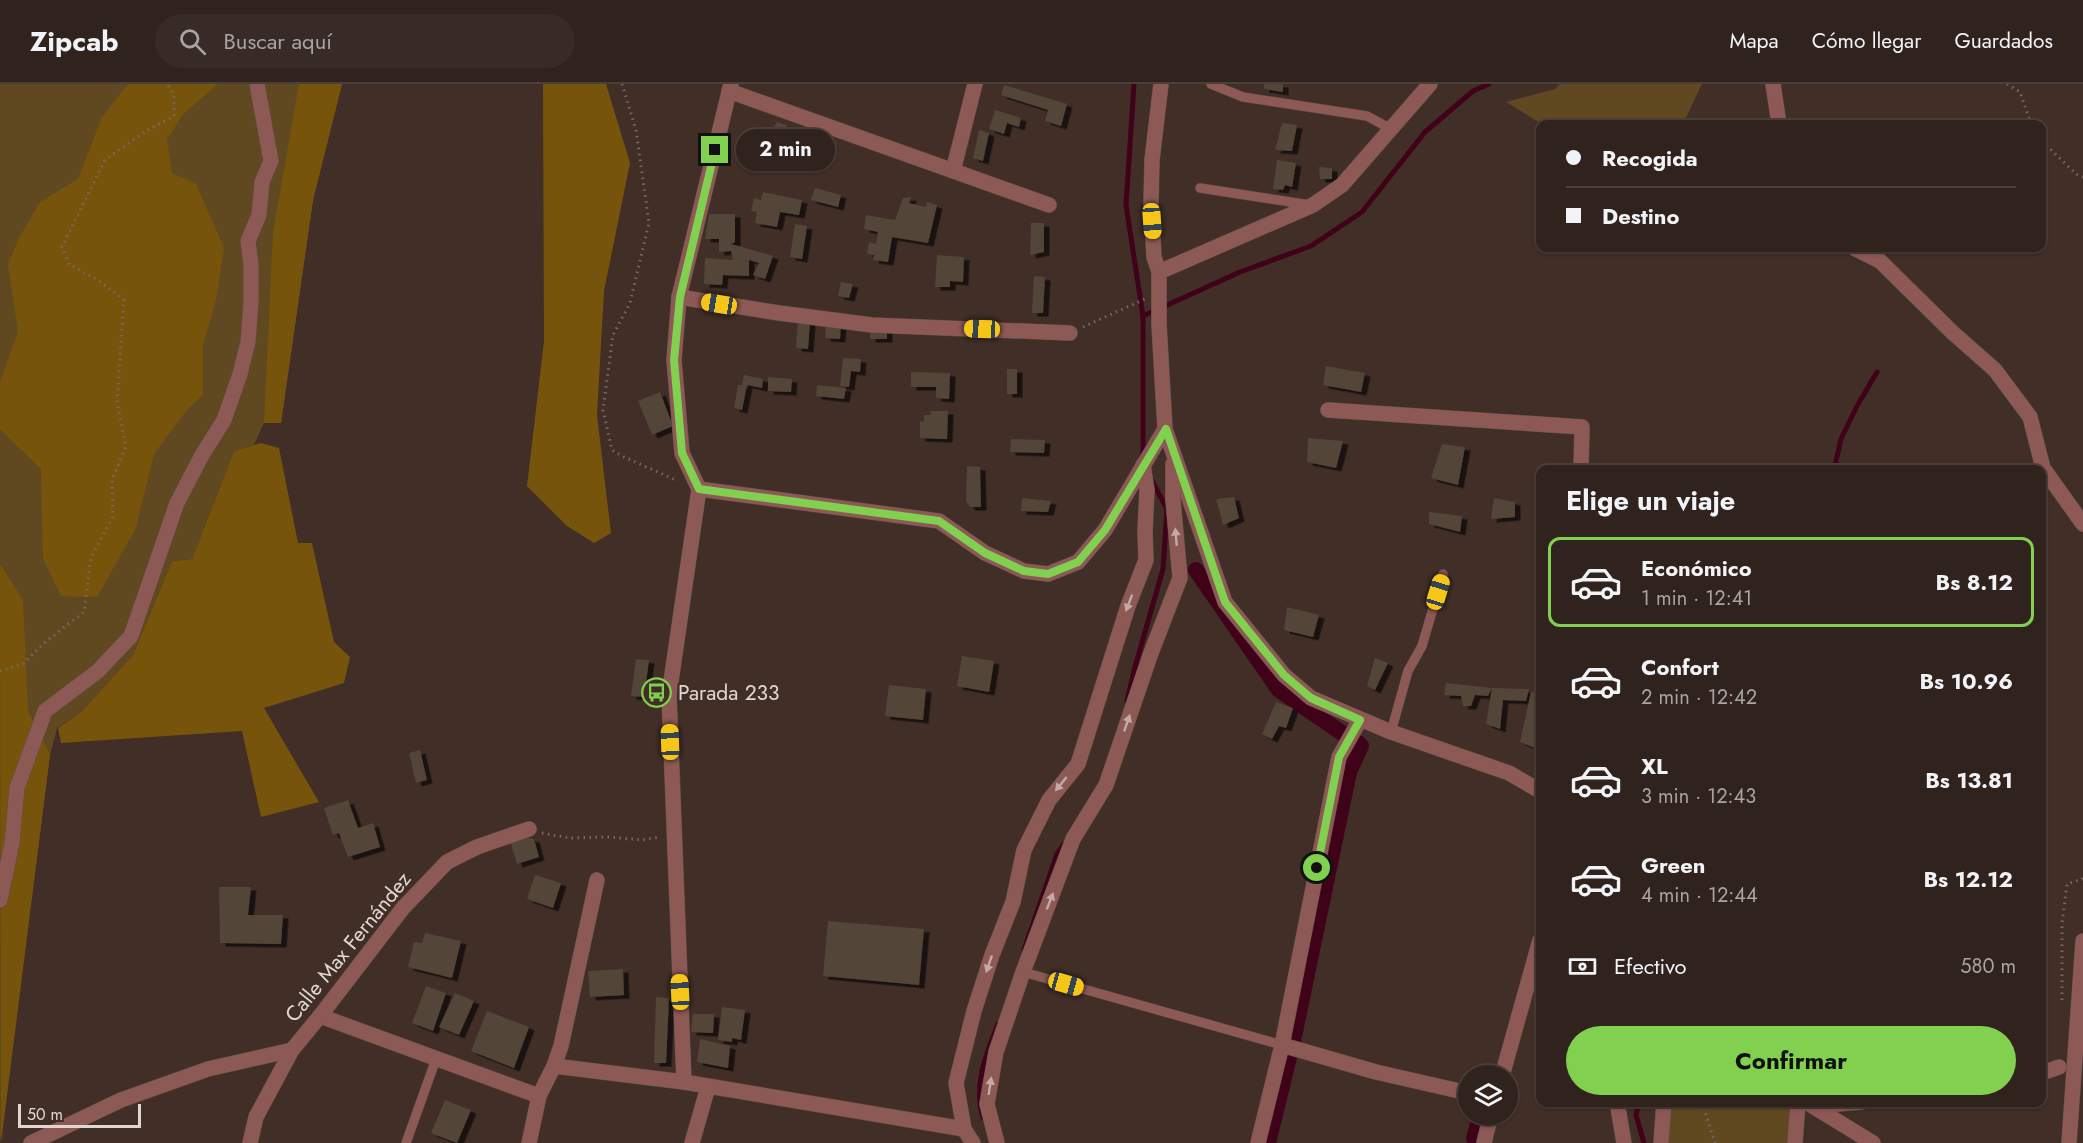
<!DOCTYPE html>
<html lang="es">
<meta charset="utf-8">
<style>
:root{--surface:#30221d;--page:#382a26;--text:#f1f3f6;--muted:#a8a4a4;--line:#4b3f3b;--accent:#82d04f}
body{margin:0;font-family:Jost,sans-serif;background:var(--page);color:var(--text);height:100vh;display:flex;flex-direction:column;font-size:22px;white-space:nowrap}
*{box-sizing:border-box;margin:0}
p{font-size:20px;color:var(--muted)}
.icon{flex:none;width:33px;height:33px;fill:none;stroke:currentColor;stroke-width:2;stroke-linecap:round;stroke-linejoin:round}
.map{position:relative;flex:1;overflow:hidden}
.side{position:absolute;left:1536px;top:381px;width:510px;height:642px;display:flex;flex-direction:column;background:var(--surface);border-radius:12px;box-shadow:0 2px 4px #0004,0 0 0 2px var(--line)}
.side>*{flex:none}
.hud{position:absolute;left:1536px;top:36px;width:510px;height:132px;border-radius:12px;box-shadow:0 2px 4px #0004,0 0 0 2px var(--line);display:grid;align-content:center;height:132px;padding:0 30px;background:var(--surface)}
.tools{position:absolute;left:1458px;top:981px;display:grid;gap:12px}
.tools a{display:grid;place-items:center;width:60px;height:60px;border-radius:50%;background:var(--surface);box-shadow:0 2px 4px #0004,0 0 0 2px var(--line);font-size:30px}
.scale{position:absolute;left:18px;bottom:15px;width:123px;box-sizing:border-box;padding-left:6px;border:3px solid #e2d6d2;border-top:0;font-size:16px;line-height:21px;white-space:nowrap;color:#e2d6d2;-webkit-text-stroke:4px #402e27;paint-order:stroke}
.end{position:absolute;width:27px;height:27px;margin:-14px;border:8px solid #82d04f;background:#111;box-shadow:0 0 0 3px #111}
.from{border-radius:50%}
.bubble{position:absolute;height:42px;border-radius:21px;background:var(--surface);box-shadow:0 2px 4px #0004,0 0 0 2px var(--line);font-size:20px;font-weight:700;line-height:42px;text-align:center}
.car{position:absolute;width:18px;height:36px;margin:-18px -9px;border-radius:8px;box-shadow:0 0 4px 2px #0007;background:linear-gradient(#f5c518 24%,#345 0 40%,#f5c518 0 76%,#345 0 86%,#f5c518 0)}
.hud b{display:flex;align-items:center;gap:21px;height:57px;font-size:22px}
.hud b+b{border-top:2px solid var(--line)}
.hud i{width:15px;height:15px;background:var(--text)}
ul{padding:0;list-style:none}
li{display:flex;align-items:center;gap:18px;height:90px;margin:0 12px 9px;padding:0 18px;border:3px solid transparent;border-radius:12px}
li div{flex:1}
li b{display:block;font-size:22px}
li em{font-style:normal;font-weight:700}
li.current{border-color:var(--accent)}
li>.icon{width:54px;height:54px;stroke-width:1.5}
h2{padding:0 30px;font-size:27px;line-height:72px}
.pay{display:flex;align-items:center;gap:15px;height:66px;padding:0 30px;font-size:22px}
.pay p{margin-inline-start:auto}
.cta{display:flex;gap:12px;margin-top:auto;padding:12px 30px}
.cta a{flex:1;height:69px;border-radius:36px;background:var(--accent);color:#111;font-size:24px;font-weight:700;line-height:69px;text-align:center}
header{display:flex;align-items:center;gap:36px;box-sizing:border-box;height:84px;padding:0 30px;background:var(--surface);border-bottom:2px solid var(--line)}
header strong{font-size:28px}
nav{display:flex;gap:33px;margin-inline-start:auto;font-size:21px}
.search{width:420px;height:54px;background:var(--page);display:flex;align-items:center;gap:15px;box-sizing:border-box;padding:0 21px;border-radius:33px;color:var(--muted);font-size:22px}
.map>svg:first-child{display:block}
.green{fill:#604920}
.forest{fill:#77540b}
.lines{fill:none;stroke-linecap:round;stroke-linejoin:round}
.stream{stroke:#400219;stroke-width:5}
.canal{stroke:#400219;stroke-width:16}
.building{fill:#534438;filter:url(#shadow)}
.lane-casing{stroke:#5d4c46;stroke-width:10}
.street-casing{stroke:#5d4c46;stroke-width:16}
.path{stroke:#786862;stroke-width:3;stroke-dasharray:1.5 4.5;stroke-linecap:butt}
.lane{stroke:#8d5955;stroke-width:9}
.street{stroke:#8d5955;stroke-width:15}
.oneway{fill:#c4aaa6}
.route{stroke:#82d04f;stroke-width:8}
.labels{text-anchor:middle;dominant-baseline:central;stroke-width:4.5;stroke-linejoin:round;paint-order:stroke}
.poi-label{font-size:21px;fill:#e2d6d2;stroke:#402e27;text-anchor:start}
.street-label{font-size:21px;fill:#e2d6d2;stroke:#402e27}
</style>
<header>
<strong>Zipcab</strong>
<div class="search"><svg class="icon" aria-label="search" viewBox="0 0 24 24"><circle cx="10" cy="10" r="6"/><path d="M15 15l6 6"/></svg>Buscar aquí</div>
<nav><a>Mapa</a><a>Cómo llegar</a><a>Guardados</a></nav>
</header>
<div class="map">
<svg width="2083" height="1059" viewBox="0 0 2083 1059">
<defs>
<filter id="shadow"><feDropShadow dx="5.5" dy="3.5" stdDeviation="0" flood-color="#0009"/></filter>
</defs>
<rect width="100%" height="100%" fill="#402e27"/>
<!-- green -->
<g class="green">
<polygon points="0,0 342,0 313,116 281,339 264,339 254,361 234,367 192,475 172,477 133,571 81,628 57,644 50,671 0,1059"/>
<polygon points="1560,0 1702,0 1683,40 1542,40 1506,18 1555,5"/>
<polygon points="1785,1018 1790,1021 1788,1059 1667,1059 1669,1019"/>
</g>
<!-- forest -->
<g class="forest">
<polygon points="128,0 218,0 183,30 167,56 172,89 196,100 224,164 216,216 203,261 203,311 186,327 154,370 136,444 97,513 61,512 43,474 41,385 0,345 0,298 18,248 8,180 19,154 40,118 78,95 102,33"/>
<polygon points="299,0 342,0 313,116 281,339 264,339 273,148"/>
<polygon points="543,0 606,0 630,79 604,207 597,331 611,449 594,459 567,442 527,402 544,257"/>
<polygon points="261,359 279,364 298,459 312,459 334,558 350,573 344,599 264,624 319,718 261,733 242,647 61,659 58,644 81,628 133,571 172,477 192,475 234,367"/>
<polygon points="0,480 23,516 28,627 50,671 1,1059"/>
</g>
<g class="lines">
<!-- stream -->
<g class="stream">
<polyline points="1134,0 1126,121 1143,232"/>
<polyline points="1143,372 1143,232 1240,188 1311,162 1362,128 1425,48 1473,7 1489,0"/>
<polyline points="1834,386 1841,355 1857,322 1877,288"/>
<polyline points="1127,617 1135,583 1163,485 1167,425 1151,395"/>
<polyline points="1024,866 1057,770 1064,760"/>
<polyline points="1639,1018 1636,1031 1644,1059"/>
<path d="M983,1034C973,1001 986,971 998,940"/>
</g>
<!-- canal -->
<g class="canal">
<polyline points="1196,486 1279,606 1342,649"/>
<polyline points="1474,1054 1481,1030"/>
<polyline points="1268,1059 1293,957 1349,688 1361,662 1358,659"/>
</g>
</g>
<!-- building -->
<g class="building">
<polygon points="1264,0 1283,0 1283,8 1264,5"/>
<polygon points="1004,1 1067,20 1061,42 1045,37 1048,26 1001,11"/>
<polygon points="995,26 1021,34 1019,43 1007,39 1004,50 989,45"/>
<polygon points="777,38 787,41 772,70 760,66"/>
<polygon points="1282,39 1297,41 1292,67 1275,66"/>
<polygon points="979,46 989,49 983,77 973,74"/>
<polygon points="1277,76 1296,79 1292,103 1285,101 1283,106 1273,105"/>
<polygon points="1319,83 1332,84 1332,95 1320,95"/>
<polygon points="815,104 841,111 838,123 811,116"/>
<polygon points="763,108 802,116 799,131 780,128 777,143 755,139 757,128 751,127 754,114 761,116"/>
<polygon points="911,113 909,119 926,123 927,118 937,121 928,159 892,153 888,178 873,176 874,171 867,170 869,158 876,160 878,148 864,145 866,131 895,136 903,114"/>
<polygon points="709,130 735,130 735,158 731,160 773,172 765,195 753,191 759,179 749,176 749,192 723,191 722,201 704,200 705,174 733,176 731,167 719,168 719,155 705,155"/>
<polygon points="1031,139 1044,139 1044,168 1030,171"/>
<polygon points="795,140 807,142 802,175 790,173"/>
<polygon points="937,171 964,173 963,198 950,197 950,203 935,203"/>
<polygon points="1034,192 1045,193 1043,229 1032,229"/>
<polygon points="841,198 853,200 849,214 838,212"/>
<polygon points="871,235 887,240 887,255 870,255"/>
<polygon points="798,236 810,237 808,265 796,264"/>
<polygon points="826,236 841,237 840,255 825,254"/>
<polygon points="843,274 861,275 860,288 851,287 849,303 840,302"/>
<polygon points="1326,282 1365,289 1361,308 1323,301"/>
<rect x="1007" y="285" width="10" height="25"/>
<polygon points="911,288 950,289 949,315 936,314 936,303 911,303"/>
<polygon points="744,291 763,295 762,304 747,301 742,326 734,324 738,301 742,301"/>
<polygon points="768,293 792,295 791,308 768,307"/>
<polygon points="817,301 846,304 844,315 816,312"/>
<polygon points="660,308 673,342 652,351 638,317"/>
<polygon points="931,327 948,327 947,355 920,354 920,337 924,338 924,331 930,331"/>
<polygon points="1308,354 1343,357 1336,384 1307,378"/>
<polygon points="1011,355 1045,356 1044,369 1010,368"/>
<polygon points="1442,360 1465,363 1458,401 1431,394"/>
<polygon points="967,382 980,383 981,423 970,423 966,417"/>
<polygon points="1234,413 1239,434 1223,441 1216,415"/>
<polygon points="1022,414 1051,417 1048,428 1021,427"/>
<polygon points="1494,414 1515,418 1515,433 1491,435"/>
<polygon points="1429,428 1462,432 1460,448 1429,440"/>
<polygon points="1287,523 1319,531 1313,553 1284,546"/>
<polygon points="962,572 994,577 989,608 957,602"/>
<polygon points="1375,574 1388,579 1375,606 1367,602"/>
<polygon points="636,575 649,576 644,613 631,612"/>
<polygon points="1446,599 1492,604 1488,612 1475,611 1471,622 1463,622 1461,612 1444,611"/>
<polygon points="889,601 926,605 923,636 885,632"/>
<polygon points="1492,604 1529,605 1526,617 1503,616 1500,645 1486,640"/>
<polygon points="1531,608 1540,608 1539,643 1540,666 1520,658"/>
<polygon points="1276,618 1293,624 1286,644 1279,642 1272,655 1262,650"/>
<polygon points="420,666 427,696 416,699 409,669"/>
<polygon points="348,716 358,744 373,739 380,763 348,773 339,749 333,751 324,724"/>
<polygon points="522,753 534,755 539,773 517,780 510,757"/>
<polygon points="535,791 561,799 553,824 527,815"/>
<polygon points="219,803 251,803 248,831 283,831 281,860 220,859"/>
<polygon points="828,837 924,845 919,901 823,892"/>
<polygon points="425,849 461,857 452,894 408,883 414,858 422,859"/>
<polygon points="623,885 624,911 590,913 588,887"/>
<polygon points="426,902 446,909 433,947 412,939"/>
<polygon points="455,909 474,917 459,951 439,943"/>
<polygon points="656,913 669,914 666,979 654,979"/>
<polygon points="722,923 745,926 741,956 732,954 732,958 718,956"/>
<polygon points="487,927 529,943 514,984 471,967"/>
<polygon points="693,930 714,930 713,949 691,948"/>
<polygon points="700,955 730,962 728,984 697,978"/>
<polygon points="445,1016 471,1026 457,1059 431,1049"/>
</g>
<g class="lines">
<defs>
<g id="lane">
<polyline points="1211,0 1243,13 1367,32 1391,45"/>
<polyline points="1200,104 1310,121"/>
<polyline points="1391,648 1408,587 1422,562 1443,490"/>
<polyline points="1023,888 1282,961"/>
<polyline points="406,1059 436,975"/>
</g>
<g id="street">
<polyline points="1161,0 1152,76 1151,119 1154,173 1159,188 1159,240 1165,345 1225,518 1284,591 1311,614 1391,648 1509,689 1540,707"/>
<polyline points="1773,0 1779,40"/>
<polyline points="729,7 1049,121"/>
<polyline points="953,87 975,0"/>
<polyline points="1854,164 1880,177 1952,248 1995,286 2030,333 2043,384 2083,440"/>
<polyline points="1159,188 1313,121 1342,101 1430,0"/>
<polyline points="679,213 779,229 872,241 1070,249"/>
<polyline points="1328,326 1582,343 1581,386"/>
<polyline points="699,405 939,437 985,469 1024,487 1048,490 1078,478 1105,446 1165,345"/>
<polyline points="0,816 12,759 17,704 45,627 98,587 131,552 177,419 202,371 224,336 240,290 248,258 251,218 251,180 248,157 259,131 262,98 271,77 257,0"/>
<polyline points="320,932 539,1012"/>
<polyline points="1282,961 1376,988 1468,1009"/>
<polyline points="554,982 684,998 964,1045"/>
<polyline points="2042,989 2059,983"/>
<polyline points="1502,992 1540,856"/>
<polyline points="684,998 669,611 699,405 682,369 674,276 679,213 731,0"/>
<polyline points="1617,1018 1624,1059"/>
<polyline points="1806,1018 1873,1059"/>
<polyline points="1813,1022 1862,1018"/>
<polyline points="31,1059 121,1016 208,985 292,966"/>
<polyline points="250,1059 256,1033 292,966 320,932 403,824 447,778 477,763 529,745"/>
<polyline points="529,1059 539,1012 554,982 561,962 597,796"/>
<polyline points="692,1059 708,1003"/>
<polyline points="973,1059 964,1045 956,999 974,927 992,871 1013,818 1024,766 1049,716 1078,680 1128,522 1146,476 1145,448 1147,406 1143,381"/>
<polyline points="997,1059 987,1020 996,968 1023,888 1073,755 1106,701 1151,569 1180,494 1173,416 1173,380"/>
<polyline points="1258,1059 1282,961 1339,673 1360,636"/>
<polyline points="1484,1059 1491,1030"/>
<polyline points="1661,1059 1664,1018"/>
<polyline points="1795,1059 1798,1018"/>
<polyline points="2069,1059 2083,857"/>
</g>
</defs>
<!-- lane casing -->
<use href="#lane" class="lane-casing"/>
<!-- street casing -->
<use href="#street" class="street-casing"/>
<!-- path -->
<g class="path">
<polyline points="622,0 636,46 649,139 630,219 613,251 603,326 612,366 622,372 678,397"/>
<polyline points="2007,0 2020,8 2031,40"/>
<polyline points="2042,57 2076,90 2083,93"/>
<polyline points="1083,243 1145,215"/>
<polyline points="0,587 23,580 44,559 84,528 91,473 113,433 112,396 126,362 117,318 124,216 99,197 69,180 62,163 105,76 146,47 174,32 174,11 167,0"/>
<polyline points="542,749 569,754 609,753 642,756 660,753"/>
<polyline points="2062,916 2062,840 2067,800 2082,795 2083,792"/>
<polyline points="1702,1018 1715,1059"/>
</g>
<!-- lane -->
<use href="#lane" class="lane"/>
<!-- street -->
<use href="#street" class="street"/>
</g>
<!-- one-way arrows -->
<defs><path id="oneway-solid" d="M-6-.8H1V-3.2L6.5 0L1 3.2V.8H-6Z" transform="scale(1.5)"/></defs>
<g class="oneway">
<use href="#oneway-solid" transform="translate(1176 453) rotate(-95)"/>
<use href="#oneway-solid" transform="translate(1129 519) rotate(111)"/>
<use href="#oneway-solid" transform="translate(1127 639) rotate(-71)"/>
<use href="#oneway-solid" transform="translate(1061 700) rotate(129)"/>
<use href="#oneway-solid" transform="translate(1050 817) rotate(-69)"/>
<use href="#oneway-solid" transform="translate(989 880) rotate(109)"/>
<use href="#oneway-solid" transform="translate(990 1002) rotate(-81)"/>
</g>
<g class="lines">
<!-- route -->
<polyline class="route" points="715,66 680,213 674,276 682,369 699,405 939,437 985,469 1024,487 1048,490 1078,478 1105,446 1166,345 1225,518 1284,591 1311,614 1360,636 1339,673 1317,784"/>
</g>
<!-- icons -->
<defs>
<symbol id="bus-ring" viewBox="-11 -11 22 22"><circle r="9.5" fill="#402e27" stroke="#82d04f" stroke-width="1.5"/><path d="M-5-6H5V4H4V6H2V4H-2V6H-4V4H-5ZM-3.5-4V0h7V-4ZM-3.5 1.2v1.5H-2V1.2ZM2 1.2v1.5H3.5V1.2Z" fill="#82d04f"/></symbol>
</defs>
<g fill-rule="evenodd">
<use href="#bus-ring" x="640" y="592" width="33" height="33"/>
</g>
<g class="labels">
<!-- poi labels -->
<g class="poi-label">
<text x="678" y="609">Parada 233</text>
</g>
<!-- street labels -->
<g class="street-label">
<text transform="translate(348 863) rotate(-51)">Calle Max Fernández</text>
</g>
</g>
</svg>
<div class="tools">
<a><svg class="icon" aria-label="layers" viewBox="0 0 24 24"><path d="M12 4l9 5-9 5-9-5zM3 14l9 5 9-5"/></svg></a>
</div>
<div class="scale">50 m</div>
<i class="end from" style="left:1317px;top:784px"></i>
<i class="end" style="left:715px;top:66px"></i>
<div class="bubble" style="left:736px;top:45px;width:99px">2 min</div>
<i class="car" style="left:1152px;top:137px;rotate:176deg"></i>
<i class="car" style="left:719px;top:220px;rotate:279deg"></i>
<i class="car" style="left:982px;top:245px;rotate:272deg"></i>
<i class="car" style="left:1438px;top:508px;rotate:17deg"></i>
<i class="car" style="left:670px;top:658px;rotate:358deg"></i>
<i class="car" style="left:1066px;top:900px;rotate:106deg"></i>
<i class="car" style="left:680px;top:908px;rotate:357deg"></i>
<div class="hud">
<b><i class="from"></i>Recogida</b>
<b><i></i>Destino</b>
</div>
<section class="side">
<h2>Elige un viaje</h2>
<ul>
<li class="current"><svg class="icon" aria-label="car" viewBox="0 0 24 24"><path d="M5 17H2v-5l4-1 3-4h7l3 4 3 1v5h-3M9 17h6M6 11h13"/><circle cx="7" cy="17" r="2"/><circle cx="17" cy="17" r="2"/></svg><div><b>Económico</b><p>1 min · 12:41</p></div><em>Bs 8.12</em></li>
<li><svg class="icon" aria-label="car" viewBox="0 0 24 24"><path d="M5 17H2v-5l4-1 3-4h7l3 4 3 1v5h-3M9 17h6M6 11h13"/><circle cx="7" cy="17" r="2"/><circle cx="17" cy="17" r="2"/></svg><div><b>Confort</b><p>2 min · 12:42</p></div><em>Bs 10.96</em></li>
<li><svg class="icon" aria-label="car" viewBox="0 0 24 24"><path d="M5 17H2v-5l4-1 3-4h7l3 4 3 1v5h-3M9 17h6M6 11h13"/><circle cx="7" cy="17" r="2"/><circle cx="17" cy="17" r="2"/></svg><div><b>XL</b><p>3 min · 12:43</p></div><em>Bs 13.81</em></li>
<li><svg class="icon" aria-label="car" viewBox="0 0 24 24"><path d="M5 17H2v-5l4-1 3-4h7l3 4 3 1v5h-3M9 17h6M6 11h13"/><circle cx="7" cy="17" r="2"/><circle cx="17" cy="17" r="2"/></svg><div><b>Green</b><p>4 min · 12:44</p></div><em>Bs 12.12</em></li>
</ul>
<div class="pay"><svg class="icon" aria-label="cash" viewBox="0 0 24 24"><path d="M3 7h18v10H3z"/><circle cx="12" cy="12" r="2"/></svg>Efectivo<p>580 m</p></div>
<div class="cta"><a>Confirmar</a></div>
</section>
</div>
